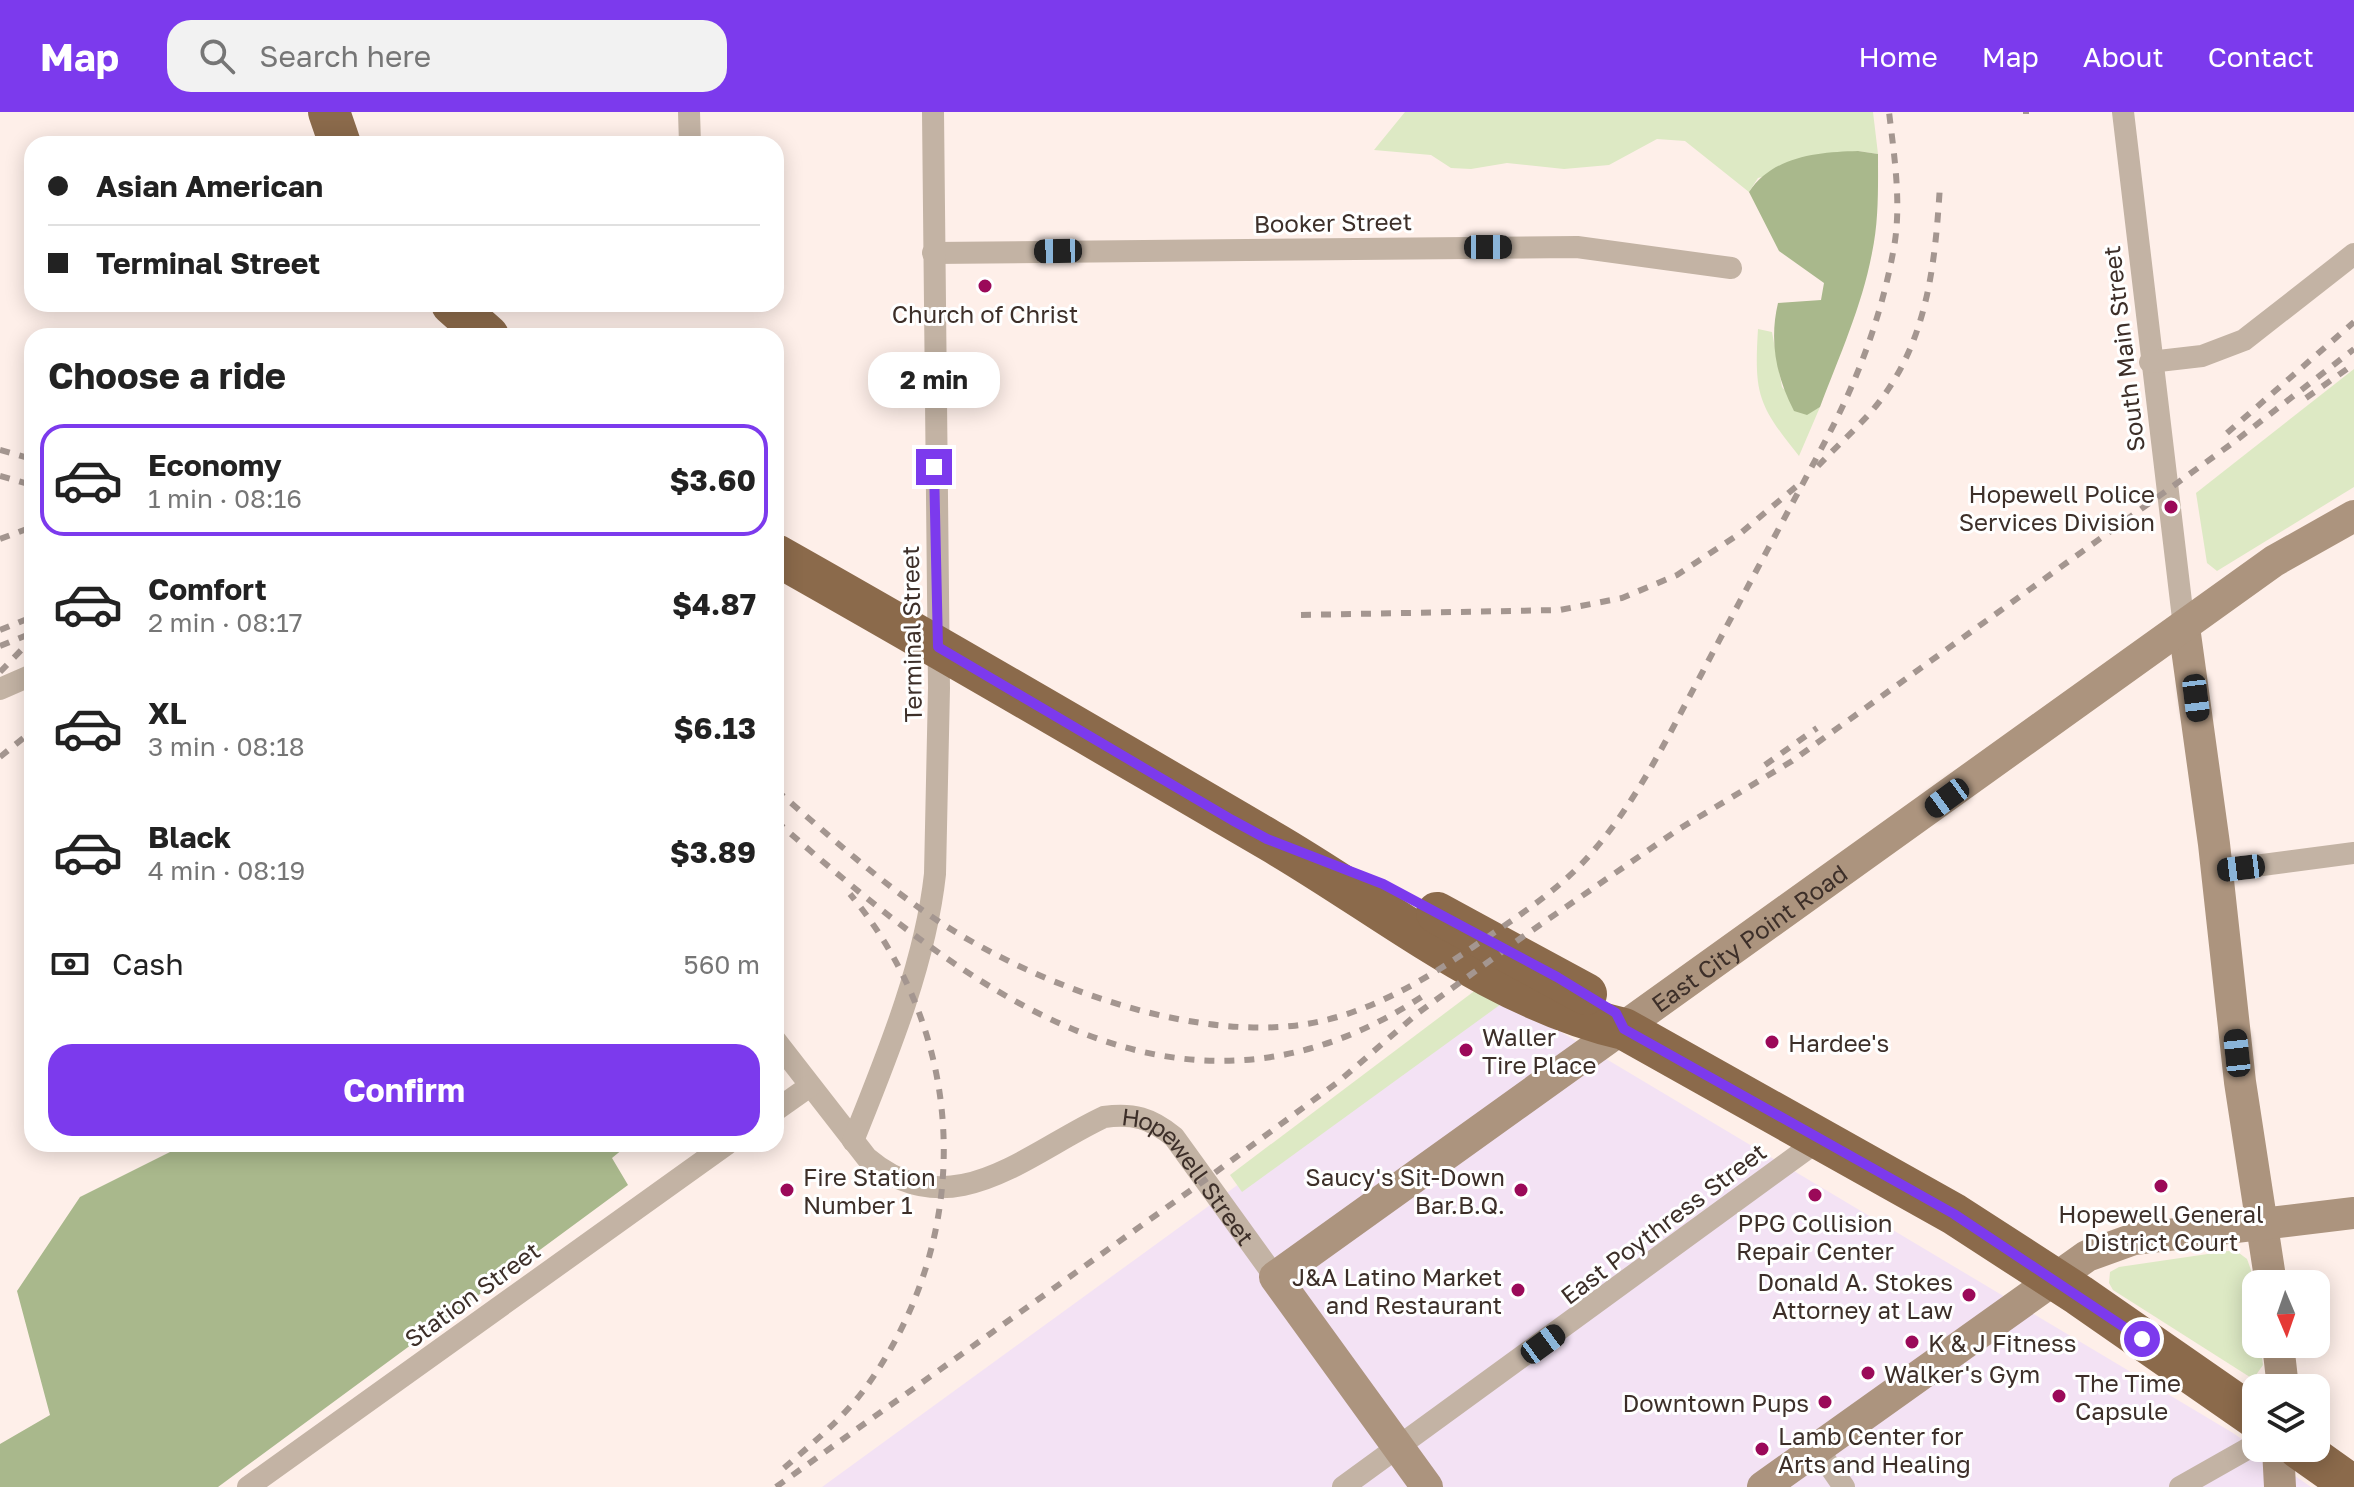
<!DOCTYPE html>
<meta charset="utf-8">
<style>
:root{--surface:#fff;--page:#f2f2f2;--text:#222;--muted:#767676;--line:#e0e0e0;--accent:#7c3aed}
body{margin:0;font-family:"Golos Text",sans-serif;background:var(--page);color:var(--text);height:100vh;display:flex;flex-direction:column;font-size:30px;white-space:nowrap}
*{box-sizing:border-box;margin:0}
p{font-size:26px;color:var(--muted)}
.icon{flex:none;width:44px;height:44px;fill:none;stroke:currentColor;stroke-width:2;stroke-linecap:round;stroke-linejoin:round}
.map{position:relative;flex:1;overflow:hidden}
.panel{position:absolute;left:24px;top:216px;width:760px;height:824px;display:flex;flex-direction:column;background:var(--surface);border-radius:24px;box-shadow:0 4px 20px #0003}
.panel>*{flex:none}
.banner{position:absolute;left:24px;top:24px;width:760px;height:176px;border-radius:24px;box-shadow:0 4px 20px #0003;display:grid;align-content:center;height:176px;padding:0 24px;background:var(--surface)}
.needle{width:52px;rotate:178deg}
.controls{position:absolute;left:2242px;top:1158px;display:grid;gap:16px}
.controls a{display:grid;place-items:center;width:88px;height:88px;border-radius:16px;background:var(--surface);box-shadow:0 4px 20px #0003;font-size:40px}
.end{position:absolute;width:36px;height:36px;margin:-18px;border:10px solid #7c3aed;background:#fff;box-shadow:0 0 0 4px #fff}
.from{border-radius:50%}
.bubble{position:absolute;height:56px;border-radius:24px;background:var(--surface);box-shadow:0 4px 20px #0003;font-size:26px;font-weight:700;line-height:56px;text-align:center}
.car{position:absolute;width:24px;height:48px;margin:-24px -12px;border-radius:10px;box-shadow:0 0 6px 2px #0007;background:linear-gradient(#222 24%,#8ab4d8 0 40%,#222 0 76%,#8ab4d8 0 86%,#222 0)}
.banner b{display:flex;align-items:center;gap:28px;height:76px;font-size:30px}
.banner b+b{border-top:2px solid var(--line)}
.banner i{width:20px;height:20px;background:var(--text)}
ul{padding:0;list-style:none}
li{display:flex;align-items:center;gap:24px;height:112px;margin:0 16px 12px;padding:0 8px;border:4px solid transparent;border-radius:24px}
li div{flex:1}
li b{display:block;font-size:30px}
li em{font-style:normal;font-weight:700}
li.current{border-color:var(--accent)}
li>.icon{width:72px;height:72px;stroke-width:1.5}
h2{padding:0 24px;font-size:36px;line-height:96px}
.pay{display:flex;align-items:center;gap:20px;height:88px;padding:0 24px;font-size:30px}
.pay p{margin-inline-start:auto}
.action{display:flex;gap:16px;margin-top:auto;padding:16px 24px}
.action a{flex:1;height:92px;border-radius:24px;background:var(--accent);color:#fff;font-size:32px;font-weight:700;line-height:92px;text-align:center}
header{display:flex;align-items:center;gap:48px;box-sizing:border-box;height:112px;padding:0 40px;background:var(--accent);color:#fff}
header strong{font-size:38px}
nav{display:flex;gap:44px;margin-inline-start:auto;font-size:28px}
.search{width:560px;height:72px;background:var(--page);display:flex;align-items:center;gap:20px;box-sizing:border-box;padding:0 28px;border-radius:24px;color:var(--muted);font-size:30px}
.map>svg:first-child{display:block}
.commercial{fill:#f3e2f4}
.green{fill:#dde9c4}
.forest{fill:#a9b88c}
.lines{fill:none;stroke-linecap:round;stroke-linejoin:round}
.street{stroke:#c3b3a4;stroke-width:22}
.secondary{stroke:#ac947e;stroke-width:32}
.highway{stroke:#8b6a4b;stroke-width:42}
.rail{stroke:#a49690;stroke-width:6;stroke-dasharray:10 10;stroke-linecap:butt}
.route{stroke:#7c3aed;stroke-width:10}
.poi-dot{fill:#9b0959;stroke:#fff;stroke-width:3}
.labels{text-anchor:middle;dominant-baseline:central;stroke-width:6;stroke-linejoin:round;paint-order:stroke}
.street-label{font-size:24px;fill:#3d2f29;stroke:#fff}
.poi-label{font-size:24px;fill:#3d2f29;stroke:#fff;text-anchor:start}
</style>
<header>
<strong>Map</strong>
<div class="search"><svg class="icon" aria-label="search" viewBox="0 0 24 24"><circle cx="10" cy="10" r="6"/><path d="M15 15l6 6"/></svg>Search here</div>
<nav><a>Home</a><a>Map</a><a>About</a><a>Contact</a></nav>
</header>
<div class="map">
<svg width="2354" height="1375" viewBox="0 0 2354 1375">
<rect width="100%" height="100%" fill="#feefe9"/>
<!-- commercial -->
<polygon class="commercial" points="1499,883 2233,1321 2311,1375 822,1375"/>
<!-- green -->
<g class="green">
<polygon points="1405,0 1873,0 1878,42 1858,39 1758,66 1749,80 1685,29 1657,27 1609,53 1564,57 1507,51 1471,57 1451,56 1431,43 1374,38"/>
<path d="M1758,217L1772,220L1782,275L1807,302L1820,295L1799,344C1758,293 1754,282 1758,217Z"/>
<polygon points="2354,257 2354,375 2217,459 2207,451 2196,381"/>
<polygon points="1481,874 1508,887 1242,1080 1230,1063"/>
<polygon points="2235,1138 2247,1147 2251,1158 2256,1232 2260,1232 2263,1253 2253,1267 2113,1178 2109,1171 2110,1160 2119,1155"/>
</g>
<!-- forest -->
<g class="forest">
<path d="M1858,39L1878,42C1878,75 1879,109 1872,141C1862,194 1839,245 1820,295L1807,303L1794,299C1776,264 1769,229 1778,191L1821,188L1824,171L1779,139L1749,80C1773,44 1818,40 1858,39Z"/>
<polygon points="176,1032 629,1032 612,1046 628,1073 218,1375 0,1375 0,1332 50,1303 17,1179 80,1085 174,1038"/>
</g>
<g class="lines">
<!-- street -->
<g class="street">
<polyline points="689,0 690,32"/>
<polyline points="2123,0 2184,515"/>
<polyline points="933,141 1577,135 1731,156"/>
<polyline points="2150,250 2202,244 2244,228 2354,142"/>
<polyline points="0,577 32,563"/>
<polyline points="2217,759 2354,741"/>
<path id="s1" d="M776,929L867,1046C951,1117 1027,1041 1104,1005C1133,1001 1151,1006 1174,1025L1275,1165"/>
<polyline points="776,998 810,974"/>
<path d="M853,1029C887,944 925,853 935,762L939,576L933,0"/>
<polyline points="1817,1336 1844,1375"/>
<polyline points="248,1375 727,1032"/>
<polyline points="1343,1375 1819,1028"/>
<polyline points="2180,1375 2256,1332"/>
</g>
<!-- secondary -->
<g class="secondary">
<polyline points="2184,515 2214,732 2240,970 2271,1172"/>
<polyline points="2278,1232 2283,1276"/>
<polyline points="2278,1336 2280,1375"/>
<path id="s2" d="M1427,1375L1275,1165L2274,449L2354,404"/>
<polyline points="1763,1375 2087,1144 2134,1127 2354,1101"/>
</g>
<!-- highway -->
<g class="highway">
<polyline points="329,0 340,32"/>
<polyline points="452,192 488,224"/>
<path d="M776,443C941,536 1105,632 1269,728C1383,794 1493,887 1624,917L1954,1102L2079,1183L2256,1306"/>
<polyline points="1437,801 1586,882"/>
<polyline points="2299,1336 2354,1375"/>
</g>
<!-- rail -->
<g class="rail">
<polyline points="2026,2 2026,0"/>
<polyline points="2306,286 2354,252"/>
<polyline points="2227,321 2354,210"/>
<polyline points="0,338 32,347"/>
<path d="M1818,354C1835,336 1854,319 1870,301C1927,236 1935,155 1940,73"/>
<polyline points="0,364 32,373"/>
<polyline points="0,427 32,415"/>
<polyline points="1301,503 1560,498 1622,486 1677,463 1742,420 1798,373"/>
<polyline points="0,518 32,505"/>
<polyline points="0,534 32,521"/>
<polyline points="0,560 32,527"/>
<polyline points="0,645 32,619"/>
<polyline points="1765,653 1817,616"/>
<path d="M776,678C825,720 872,763 925,800C1020,867 1176,926 1292,914C1359,907 1419,872 1473,835C1515,806 1562,777 1595,737C1640,684 1669,622 1702,561C1744,481 1787,402 1829,322C1860,262 1884,197 1895,129C1901,87 1894,42 1889,0"/>
<path d="M776,709C965,874 1178,1049 1429,880"/>
<path d="M784,1356C814,1330 846,1304 869,1271C975,1120 968,924 850,782"/>
<polyline points="776,1375 1205,1068 1338,970 1418,901 1521,826 1679,717 1792,649 2234,330 2354,237"/>
</g>
</g>
<g class="lines">
<!-- route -->
<polyline class="route" points="934,355 938,535 1232,708 1267,727 1383,772 1557,865 1616,901 1624,917 1954,1102 2142,1227"/>
</g>
<!-- markers -->
<g class="poi-dot">
<circle cx="985" cy="174" r="8"/>
<circle cx="2171" cy="395" r="8"/>
<circle cx="1772" cy="930" r="8"/>
<circle cx="1466" cy="938" r="8"/>
<circle cx="2161" cy="1074" r="8"/>
<circle cx="787" cy="1078" r="8"/>
<circle cx="1521" cy="1078" r="8"/>
<circle cx="1815" cy="1083" r="8"/>
<circle cx="1518" cy="1178" r="8"/>
<circle cx="1969" cy="1183" r="8"/>
<circle cx="1912" cy="1230" r="8"/>
<circle cx="1868" cy="1261" r="8"/>
<circle cx="2059" cy="1284" r="8"/>
<circle cx="1825" cy="1290" r="8"/>
<circle cx="1762" cy="1337" r="8"/>
</g>
<g class="labels">
<!-- street labels -->
<g class="street-label">
<text transform="translate(1333 110) rotate(-1)">Booker Street</text>
<text transform="translate(2123 237) rotate(-97)">South Main Street</text>
<text transform="translate(911 522) rotate(-91)">Terminal Street</text>
<text stroke="none"><textPath href="#s2" startOffset="842">East City Point Road</textPath></text>
<text stroke="none"><textPath href="#s1" startOffset="520">Hopewell Street</textPath></text>
<text transform="translate(1663 1111) rotate(-37)">East Poythress Street</text>
<text transform="translate(472 1182) rotate(-36)">Station Street</text>
</g>
<!-- poi labels -->
<g class="poi-label">
<text x="985" y="201" text-anchor="middle">Church of Christ</text>
<text x="2155" y="381" text-anchor="end">Hopewell Police<tspan x="2155" dy="28">Services Division</tspan></text>
<text x="1482" y="924">Waller<tspan x="1482" dy="28">Tire Place</tspan></text>
<text x="1788" y="930">Hardee's</text>
<text x="803" y="1064">Fire Station<tspan x="803" dy="28">Number 1</tspan></text>
<text x="1505" y="1064" text-anchor="end">Saucy's Sit-Down<tspan x="1505" dy="28">Bar.B.Q.</tspan></text>
<text x="2161" y="1101" text-anchor="middle">Hopewell General<tspan x="2161" dy="28">District Court</tspan></text>
<text x="1815" y="1110" text-anchor="middle">PPG Collision<tspan x="1815" dy="28">Repair Center</tspan></text>
<text x="1502" y="1164" text-anchor="end">J&amp;A Latino Market<tspan x="1502" dy="28">and Restaurant</tspan></text>
<text x="1953" y="1169" text-anchor="end">Donald A. Stokes<tspan x="1953" dy="28">Attorney at Law</tspan></text>
<text x="1928" y="1230">K &amp; J Fitness</text>
<text x="1884" y="1261">Walker's Gym</text>
<text x="2075" y="1270">The Time<tspan x="2075" dy="28">Capsule</tspan></text>
<text x="1809" y="1290" text-anchor="end">Downtown Pups</text>
<text x="1778" y="1323">Lamb Center for<tspan x="1778" dy="28">Arts and Healing</tspan></text>
</g>
</g>
</svg>
<div class="controls">
<a><svg class="needle" viewBox="-14 -14 28 28"><path d="M0-13l5 13h-10z" fill="#e53935"/><path d="M0 13l5-13h-10z" fill="#767676"/></svg></a>
<a><svg class="icon" aria-label="layers" viewBox="0 0 24 24"><path d="M12 4l9 5-9 5-9-5zM3 14l9 5 9-5"/></svg></a>
</div>
<i class="end from" style="left:2142px;top:1227px"></i>
<i class="end" style="left:934px;top:355px"></i>
<div class="bubble" style="left:868px;top:240px;width:132px">2 min</div>
<i class="car" style="left:1488px;top:135px;rotate:90deg"></i>
<i class="car" style="left:1058px;top:139px;rotate:269deg"></i>
<i class="car" style="left:2196px;top:586px;rotate:173deg"></i>
<i class="car" style="left:1947px;top:686px;rotate:234deg"></i>
<i class="car" style="left:2241px;top:756px;rotate:263deg"></i>
<i class="car" style="left:2237px;top:941px;rotate:354deg"></i>
<i class="car" style="left:1543px;top:1232px;rotate:54deg"></i>
<div class="banner">
<b><i class="from"></i>Asian American</b>
<b><i></i>Terminal Street</b>
</div>
<section class="panel">
<h2>Choose a ride</h2>
<ul>
<li class="current"><svg class="icon" aria-label="car" viewBox="0 0 24 24"><path d="M5 17H2v-5l4-1 3-4h7l3 4 3 1v5h-3M9 17h6M6 11h13"/><circle cx="7" cy="17" r="2"/><circle cx="17" cy="17" r="2"/></svg><div><b>Economy</b><p>1 min · 08:16</p></div><em>$3.60</em></li>
<li><svg class="icon" aria-label="car" viewBox="0 0 24 24"><path d="M5 17H2v-5l4-1 3-4h7l3 4 3 1v5h-3M9 17h6M6 11h13"/><circle cx="7" cy="17" r="2"/><circle cx="17" cy="17" r="2"/></svg><div><b>Comfort</b><p>2 min · 08:17</p></div><em>$4.87</em></li>
<li><svg class="icon" aria-label="car" viewBox="0 0 24 24"><path d="M5 17H2v-5l4-1 3-4h7l3 4 3 1v5h-3M9 17h6M6 11h13"/><circle cx="7" cy="17" r="2"/><circle cx="17" cy="17" r="2"/></svg><div><b>XL</b><p>3 min · 08:18</p></div><em>$6.13</em></li>
<li><svg class="icon" aria-label="car" viewBox="0 0 24 24"><path d="M5 17H2v-5l4-1 3-4h7l3 4 3 1v5h-3M9 17h6M6 11h13"/><circle cx="7" cy="17" r="2"/><circle cx="17" cy="17" r="2"/></svg><div><b>Black</b><p>4 min · 08:19</p></div><em>$3.89</em></li>
</ul>
<div class="pay"><svg class="icon" aria-label="cash" viewBox="0 0 24 24"><path d="M3 7h18v10H3z"/><circle cx="12" cy="12" r="2"/></svg>Cash<p>560 m</p></div>
<div class="action"><a>Confirm</a></div>
</section>
</div>
